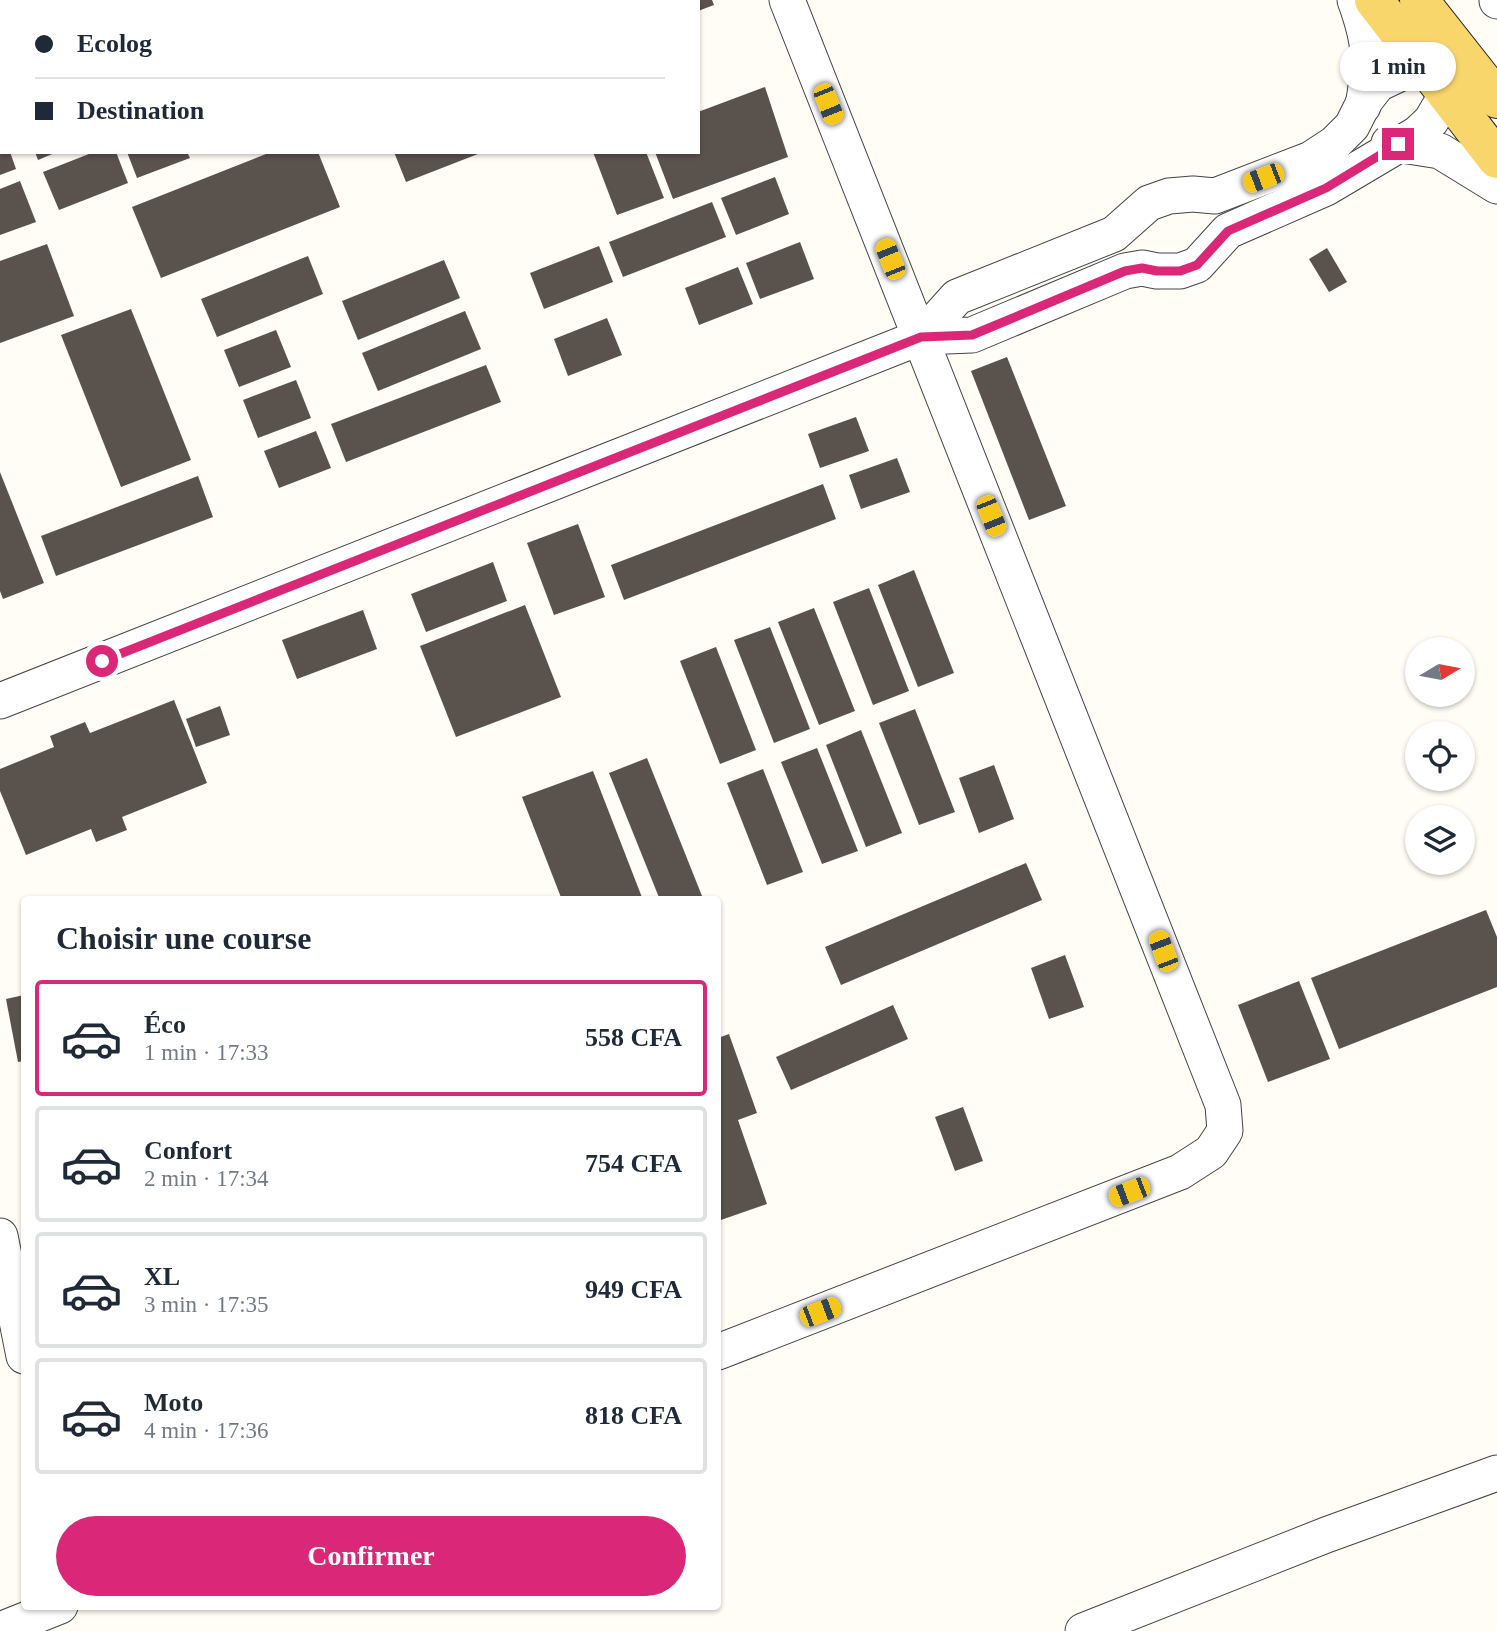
<!DOCTYPE html>
<html lang="fr">
<meta charset="utf-8">
<style>
:root{--surface:#fff;--page:#f2f2f3;--text:#1f2937;--muted:#747a83;--line:#e0e1e3;--accent:#db2777}
body{margin:0;font-family:"Times New Roman",serif;background:var(--page);color:var(--text);height:100vh;display:flex;flex-direction:column;font-size:26px;white-space:nowrap}
*{box-sizing:border-box;margin:0}
p{font-size:23px;color:var(--muted)}
.icon{flex:none;width:38px;height:38px;fill:none;stroke:currentColor;stroke-width:2;stroke-linecap:round;stroke-linejoin:round}
.map{position:relative;flex:1;overflow:hidden}
.panel{position:absolute;left:21px;top:896px;width:700px;height:714px;display:flex;flex-direction:column;background:var(--surface);border-radius:7px;box-shadow:0 2px 5px #0004}
.panel>*{flex:none}
.banner{position:absolute;left:0px;top:0px;width:700px;height:154px;box-shadow:0 2px 5px #0004;display:grid;align-content:center;height:154px;padding:0 35px;background:var(--surface)}
.needle{width:46px;rotate:80deg}
.buttons{position:absolute;left:1405px;top:637px;display:grid;gap:14px}
.buttons a{display:grid;place-items:center;width:70px;height:70px;border-radius:50%;background:var(--surface);box-shadow:0 2px 5px #0004;font-size:35px}
.end{position:absolute;width:32px;height:32px;margin:-16px;border:9px solid #db2777;background:#fff;box-shadow:0 0 0 4px #fff}
.from{border-radius:50%}
.bubble{position:absolute;height:49px;border-radius:24px;background:var(--surface);box-shadow:0 2px 5px #0004;font-size:23px;font-weight:700;line-height:49px;text-align:center}
.car{position:absolute;width:21px;height:42px;margin:-21px -10px;border-radius:9px;box-shadow:0 0 5px 2px #0007;background:linear-gradient(#f5c518 24%,#345 0 40%,#f5c518 0 76%,#345 0 86%,#f5c518 0)}
.banner b{display:flex;align-items:center;gap:24px;height:66px;font-size:26px}
.banner b+b{border-top:2px solid var(--line)}
.banner i{width:18px;height:18px;background:var(--text)}
ul{padding:0;list-style:none}
li{display:flex;align-items:center;gap:21px;height:116px;margin:0 14px 10px;padding:0 21px;border:4px solid var(--line);border-radius:7px}
li div{flex:1}
li b{display:block;font-size:26px}
li em{font-style:normal;font-weight:700}
li.active{border-color:var(--accent)}
li>.icon{width:63px;height:63px;stroke-width:1.5}
h2{padding:0 35px;font-size:32px;line-height:84px}
.cta{display:flex;gap:14px;margin-top:auto;padding:14px 35px}
.cta a{flex:1;height:80px;border-radius:42px;background:var(--accent);color:#fff;font-size:28px;font-weight:700;line-height:80px;text-align:center}
.map>svg:first-child{display:block}
.building{fill:#5a524d}
.lines{fill:none;stroke-linecap:round;stroke-linejoin:round}
.minor-casing{stroke:#444;stroke-width:37}
.major-casing{stroke:#222;stroke-width:40}
.minor{stroke:#fff;stroke-width:35}
.major{stroke:#f9d66b;stroke-width:38}
.route{stroke:#db2777;stroke-width:9}
</style>
<div class="map">
<svg width="1497" height="1631" viewBox="0 0 1497 1631">
<rect width="100%" height="100%" fill="#fffdf5"/>
<!-- building -->
<g class="building">
<polygon points="698,0 712,0 714,5 698,11"/>
<polygon points="765,87 788,157 673,199 655,152 698,152 698,112"/>
<polygon points="0,152 10,152 16,169 0,175"/>
<polygon points="35,152 57,152 38,160"/>
<polygon points="94,152 116,152 128,183 59,210 43,172"/>
<polygon points="127,152 187,152 190,158 137,178"/>
<polygon points="271,152 318,152 340,207 161,278 132,207"/>
<polygon points="394,152 483,152 406,182"/>
<polygon points="593,152 646,152 664,198 617,215"/>
<polygon points="775,177 789,214 736,235 721,198"/>
<polygon points="20,181 36,222 0,235 0,189"/>
<polygon points="712,202 726,237 623,277 609,242"/>
<polygon points="800,242 814,279 760,299 746,263"/>
<polygon points="47,244 74,316 0,343 0,261"/>
<polygon points="599,246 613,282 544,309 530,273"/>
<polygon points="1327,248 1347,282 1329,292 1309,259"/>
<polygon points="308,256 323,294 217,337 201,299"/>
<polygon points="444,260 460,298 358,340 342,301"/>
<polygon points="738,267 753,304 699,325 685,288"/>
<polygon points="131,309 191,460 121,487 61,335"/>
<polygon points="465,311 481,349 378,391 362,353"/>
<polygon points="607,318 622,355 568,376 554,339"/>
<polygon points="276,330 291,367 239,387 224,350"/>
<polygon points="1007,357 1066,506 1029,520 971,371"/>
<polygon points="486,365 501,402 346,462 331,424"/>
<polygon points="296,380 311,418 258,438 243,400"/>
<polygon points="856,417 869,451 820,468 808,434"/>
<polygon points="316,431 331,468 279,488 264,451"/>
<polygon points="897,458 910,492 861,509 849,475"/>
<polygon points="0,472 44,583 3,599 0,591"/>
<polygon points="198,476 213,517 56,576 41,536"/>
<polygon points="823,484 836,519 624,600 611,565"/>
<polygon points="578,524 605,597 554,615 527,543"/>
<polygon points="493,562 507,601 426,632 411,594"/>
<polygon points="914,570 954,673 918,687 878,585"/>
<polygon points="869,588 909,691 873,705 833,602"/>
<polygon points="525,605 561,697 456,737 420,646"/>
<polygon points="814,608 855,711 819,725 778,622"/>
<polygon points="363,610 377,649 297,679 282,640"/>
<polygon points="770,627 810,729 774,743 734,640"/>
<polygon points="716,647 756,750 720,764 680,661"/>
<polygon points="174,700 207,783 122,817 127,830 96,842 91,829 26,855 0,791 0,769 54,747 50,736 85,722 90,733"/>
<polygon points="220,706 230,735 196,747 186,719"/>
<polygon points="915,709 955,812 919,825 879,723"/>
<polygon points="861,730 902,833 866,847 826,745"/>
<polygon points="817,748 858,851 822,864 781,762"/>
<polygon points="647,758 702,896 694,900 660,900 609,773"/>
<polygon points="994,765 1014,819 979,833 959,778"/>
<polygon points="763,769 803,872 767,885 727,783"/>
<polygon points="593,771 643,900 562,900 522,797"/>
<polygon points="1026,863 1042,900 841,985 825,947"/>
<polygon points="1486,910 1497,937 1497,987 1339,1049 1311,978"/>
<polygon points="1065,955 1084,1007 1049,1019 1031,968"/>
<polygon points="1299,981 1330,1059 1268,1082 1238,1005"/>
<polygon points="24,995 24,1061 18,1062 6,999"/>
<polygon points="893,1005 908,1039 791,1090 776,1057"/>
<polygon points="729,1034 757,1113 738,1120 767,1204 718,1221 718,1038"/>
<polygon points="963,1107 983,1161 955,1171 935,1117"/>
</g>
<g class="lines">
<defs>
<g id="minor">
<path d="M1355,0C1371,44 1371,61 1363,106"/>
<polyline points="1497,0 1497,1"/>
<polyline points="1389,143 1440,151 1497,186"/>
<polyline points="921,337 957,297 1114,234 1149,203 1169,196 1193,194 1215,196 1311,159 1334,144 1352,126 1364,102 1378,84 1399,74 1450,60"/>
<polyline points="0,701 921,337 972,335 1125,271 1142,268 1157,271 1180,271 1197,265 1228,231 1326,188 1417,134 1431,121 1447,94 1458,70"/>
<polyline points="0,1236 24,1356"/>
<polyline points="718,1352 1180,1172 1211,1152 1225,1131 1223,1105 787,0"/>
<polyline points="0,1630 60,1606"/>
<polyline points="1083,1631 1326,1535 1497,1473"/>
</g>
<g id="major">
<polyline points="1374,0 1497,159"/>
<polyline points="1419,0 1497,99"/>
</g>
</defs>
<!-- minor casing -->
<use href="#minor" class="minor-casing"/>
<!-- major casing -->
<use href="#major" class="major-casing"/>
<!-- minor -->
<use href="#minor" class="minor"/>
<!-- major -->
<use href="#major" class="major"/>
</g>
<g class="lines">
<!-- route -->
<polyline class="route" points="102,661 921,337 972,335 1125,271 1142,268 1157,271 1180,271 1197,265 1228,231 1326,188 1398,144"/>
</g>
</svg>
<div class="buttons">
<a><svg class="needle" viewBox="-14 -14 28 28"><path d="M0-13l5 13h-10z" fill="#e53935"/><path d="M0 13l5-13h-10z" fill="#747a83"/></svg></a>
<a><svg class="icon" aria-label="locate" viewBox="0 0 24 24"><circle cx="12" cy="12" r="6"/><path d="M12 2v4M12 18v4M2 12h4M18 12h4"/></svg></a>
<a><svg class="icon" aria-label="layers" viewBox="0 0 24 24"><path d="M12 4l9 5-9 5-9-5zM3 14l9 5 9-5"/></svg></a>
</div>
<i class="end from" style="left:102px;top:661px"></i>
<i class="end" style="left:1398px;top:144px"></i>
<div class="bubble" style="left:1340px;top:42px;width:116px">1 min</div>
<i class="car" style="left:828px;top:104px;rotate:158deg"></i>
<i class="car" style="left:1263px;top:178px;rotate:249deg"></i>
<i class="car" style="left:890px;top:259px;rotate:338deg"></i>
<i class="car" style="left:991px;top:516px;rotate:158deg"></i>
<i class="car" style="left:1163px;top:951px;rotate:339deg"></i>
<i class="car" style="left:1129px;top:1192px;rotate:249deg"></i>
<i class="car" style="left:820px;top:1312px;rotate:69deg"></i>
<div class="banner">
<b><i class="from"></i>Ecolog</b>
<b><i></i>Destination</b>
</div>
<section class="panel">
<h2>Choisir une course</h2>
<ul>
<li class="active"><svg class="icon" aria-label="car" viewBox="0 0 24 24"><path d="M5 17H2v-5l4-1 3-4h7l3 4 3 1v5h-3M9 17h6M6 11h13"/><circle cx="7" cy="17" r="2"/><circle cx="17" cy="17" r="2"/></svg><div><b>Éco</b><p>1 min · 17:33</p></div><em>558 CFA</em></li>
<li><svg class="icon" aria-label="car" viewBox="0 0 24 24"><path d="M5 17H2v-5l4-1 3-4h7l3 4 3 1v5h-3M9 17h6M6 11h13"/><circle cx="7" cy="17" r="2"/><circle cx="17" cy="17" r="2"/></svg><div><b>Confort</b><p>2 min · 17:34</p></div><em>754 CFA</em></li>
<li><svg class="icon" aria-label="car" viewBox="0 0 24 24"><path d="M5 17H2v-5l4-1 3-4h7l3 4 3 1v5h-3M9 17h6M6 11h13"/><circle cx="7" cy="17" r="2"/><circle cx="17" cy="17" r="2"/></svg><div><b>XL</b><p>3 min · 17:35</p></div><em>949 CFA</em></li>
<li><svg class="icon" aria-label="car" viewBox="0 0 24 24"><path d="M5 17H2v-5l4-1 3-4h7l3 4 3 1v5h-3M9 17h6M6 11h13"/><circle cx="7" cy="17" r="2"/><circle cx="17" cy="17" r="2"/></svg><div><b>Moto</b><p>4 min · 17:36</p></div><em>818 CFA</em></li>
</ul>
<div class="cta"><a>Confirmer</a></div>
</section>
</div>
